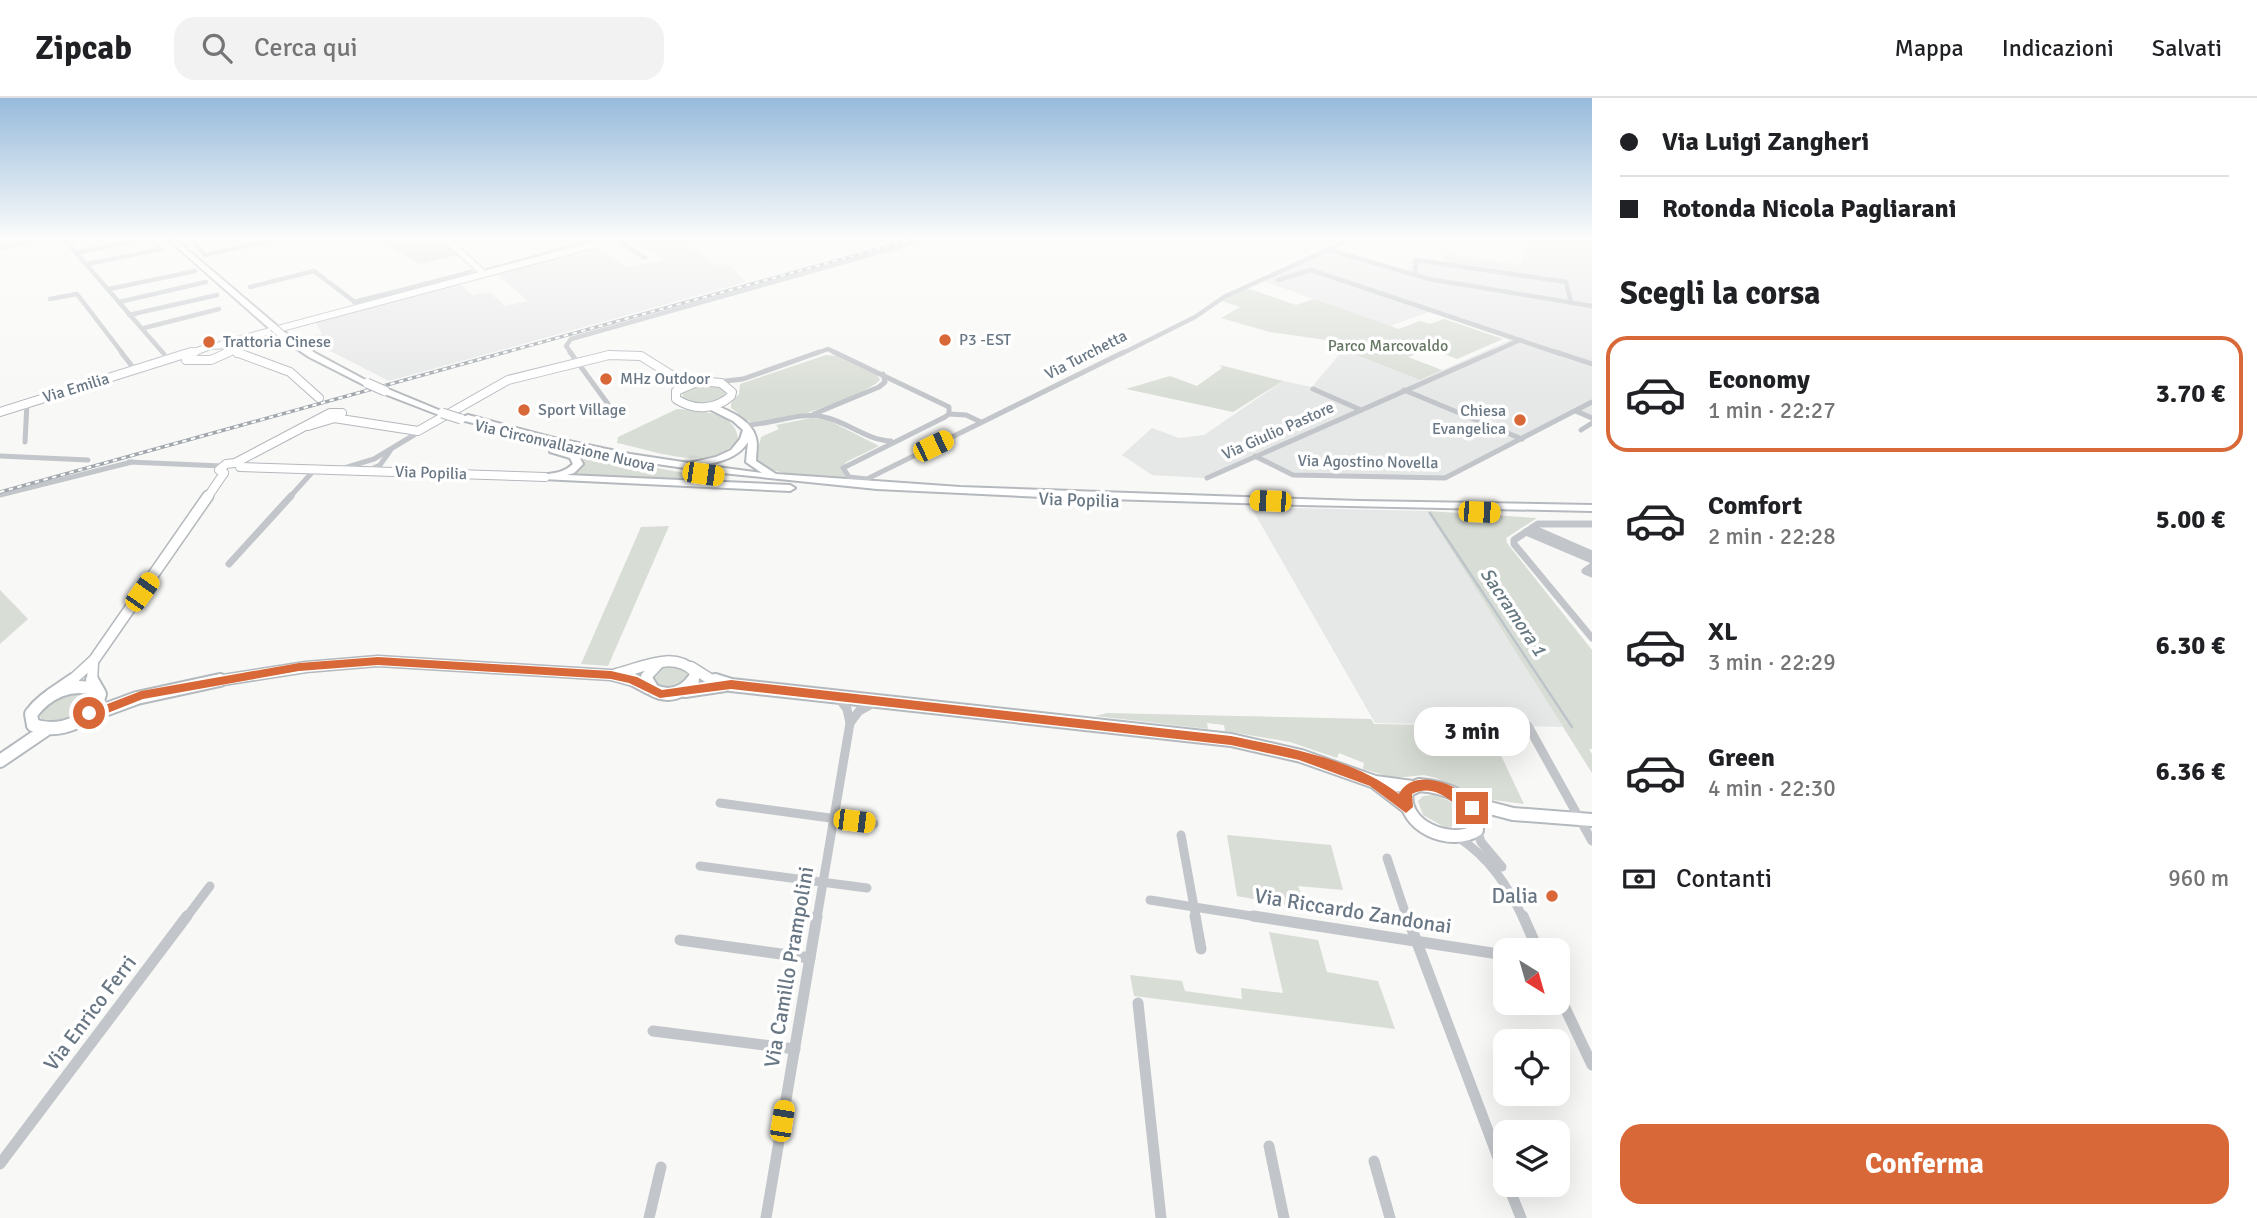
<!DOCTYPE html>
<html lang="it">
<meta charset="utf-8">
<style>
:root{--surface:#fff;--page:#f2f2f2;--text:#202124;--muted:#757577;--line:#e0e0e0;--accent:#d86837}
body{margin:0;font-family:Signika,sans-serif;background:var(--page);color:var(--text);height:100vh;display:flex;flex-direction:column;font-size:26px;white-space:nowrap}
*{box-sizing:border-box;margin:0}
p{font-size:23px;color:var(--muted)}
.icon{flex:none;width:38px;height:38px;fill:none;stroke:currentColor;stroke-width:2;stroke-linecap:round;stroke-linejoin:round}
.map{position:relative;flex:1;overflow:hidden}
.side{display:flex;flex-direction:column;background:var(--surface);width:665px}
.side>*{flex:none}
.top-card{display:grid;align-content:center;height:154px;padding:0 28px;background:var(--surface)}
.needle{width:46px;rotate:143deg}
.fabs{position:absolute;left:1493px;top:840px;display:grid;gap:14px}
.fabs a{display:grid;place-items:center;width:77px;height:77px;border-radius:14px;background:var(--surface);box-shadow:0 7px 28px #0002;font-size:35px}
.end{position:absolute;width:32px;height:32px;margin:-16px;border:9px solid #d86837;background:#fff;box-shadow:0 0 0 4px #fff}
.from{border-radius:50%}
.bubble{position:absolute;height:49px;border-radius:21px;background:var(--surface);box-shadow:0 7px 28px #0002;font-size:23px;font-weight:700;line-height:49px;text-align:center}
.car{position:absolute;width:21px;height:42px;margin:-21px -10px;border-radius:9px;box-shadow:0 0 5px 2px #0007;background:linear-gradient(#f5c518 24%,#345 0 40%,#f5c518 0 76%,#345 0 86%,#f5c518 0)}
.top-card b{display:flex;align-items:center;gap:24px;height:66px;font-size:26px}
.top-card b+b{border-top:2px solid var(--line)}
.top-card i{width:18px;height:18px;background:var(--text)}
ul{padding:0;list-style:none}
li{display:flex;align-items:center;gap:21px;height:116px;margin:0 14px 10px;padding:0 14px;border:4px solid transparent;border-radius:21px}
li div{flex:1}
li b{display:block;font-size:26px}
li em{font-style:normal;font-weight:700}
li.on{border-color:var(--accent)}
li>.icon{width:63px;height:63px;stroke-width:1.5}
h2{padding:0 28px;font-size:32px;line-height:84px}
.pay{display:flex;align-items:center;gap:18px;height:77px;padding:0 28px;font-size:26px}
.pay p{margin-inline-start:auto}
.action{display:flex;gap:14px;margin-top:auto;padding:14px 28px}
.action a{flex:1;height:80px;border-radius:21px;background:var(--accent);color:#fff;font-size:28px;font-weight:700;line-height:80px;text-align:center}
header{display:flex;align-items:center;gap:42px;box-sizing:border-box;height:98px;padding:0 35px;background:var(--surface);border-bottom:2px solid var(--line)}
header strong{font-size:33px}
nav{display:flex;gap:38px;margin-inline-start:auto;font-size:24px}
.search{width:490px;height:63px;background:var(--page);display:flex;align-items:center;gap:18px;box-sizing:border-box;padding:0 24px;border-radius:21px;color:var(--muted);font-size:26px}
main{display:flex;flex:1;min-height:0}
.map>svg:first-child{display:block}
.built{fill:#e6e7e7}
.green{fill:#d8ddd5}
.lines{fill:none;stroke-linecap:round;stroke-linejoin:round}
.stream{stroke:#bdc5cb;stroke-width:2.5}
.secondary-far3-casing{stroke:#b4b9be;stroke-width:8}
.secondary-far2-casing{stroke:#b4b9be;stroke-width:10}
.secondary-far1-casing{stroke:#b4b9be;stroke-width:13}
.secondary-casing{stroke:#b4b9be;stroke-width:16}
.primary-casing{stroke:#b5b9bd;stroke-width:4}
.street-far4{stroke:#c2c5c9;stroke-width:4.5}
.street-far3{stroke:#c2c5c9;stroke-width:5}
.street-far2{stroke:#c2c5c9;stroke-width:7}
.street-far1{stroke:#c2c5c9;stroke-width:9}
.street{stroke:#c2c5c9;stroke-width:11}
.secondary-far3{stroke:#fff;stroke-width:6}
.secondary-far2{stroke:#fff;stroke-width:8}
.secondary-far1{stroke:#fff;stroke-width:10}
.secondary{stroke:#fff;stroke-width:12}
.primary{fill:#fff;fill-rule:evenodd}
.rail-casing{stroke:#a1a7ad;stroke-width:3.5}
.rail{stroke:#fff;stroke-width:2;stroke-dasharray:4.5;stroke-linecap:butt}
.primary-bridge-far1-casing{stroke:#b5b9bd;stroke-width:9;stroke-linecap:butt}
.primary-bridge-casing{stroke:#b5b9bd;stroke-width:11;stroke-linecap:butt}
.primary-bridge-far1{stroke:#fff;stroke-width:7}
.primary-bridge{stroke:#fff;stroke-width:9}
.route{fill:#d86837}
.poi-dot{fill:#d86837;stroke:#fff;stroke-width:2.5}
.labels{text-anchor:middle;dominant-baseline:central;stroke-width:7;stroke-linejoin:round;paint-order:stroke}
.far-poi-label{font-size:16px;fill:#697785;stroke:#fff;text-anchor:start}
.far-park-label{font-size:16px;fill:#667864;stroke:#fff}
.far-street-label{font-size:16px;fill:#697785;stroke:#fff}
.street-label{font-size:18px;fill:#697785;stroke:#fff}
.water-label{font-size:19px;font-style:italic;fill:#657780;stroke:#fff}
.near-poi-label{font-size:21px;fill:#697785;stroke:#fff;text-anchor:end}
.near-street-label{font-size:21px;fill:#697785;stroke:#fff}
</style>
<header>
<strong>Zipcab</strong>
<div class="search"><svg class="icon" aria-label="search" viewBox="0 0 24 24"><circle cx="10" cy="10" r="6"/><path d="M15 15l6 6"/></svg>Cerca qui</div>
<nav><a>Mappa</a><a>Indicazioni</a><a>Salvati</a></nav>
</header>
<main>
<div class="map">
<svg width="1592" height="1120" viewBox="0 0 1592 1120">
<rect width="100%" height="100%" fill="#f8f8f6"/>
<!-- built -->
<g class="built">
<polygon points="634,142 680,142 717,168 729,166 746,184 389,283 305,240 322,236 315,223 459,185 472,197 489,194 505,208 528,203 496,175 597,149 627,169 663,162"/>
<polygon points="1528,142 1592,142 1592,323 1573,315 1441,380 1294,379 1254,361 1203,380 1152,377 1122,357 1152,330 1179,340 1204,337 1283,283 1312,289 1343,252 1420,282 1510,242 1429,214 1390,228 1264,183 1330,153 1406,175 1412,161 1444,166 1445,155 1521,167"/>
<polygon points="1251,409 1427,413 1563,629 1375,625"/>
</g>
<!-- green -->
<g class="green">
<polygon points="380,142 441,142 458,157 419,166"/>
<polygon points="1247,190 1296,207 1314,201 1399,231 1420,223 1430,226 1444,221 1503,241 1457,261 1429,250 1408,259 1442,272 1420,282 1343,252 1347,245 1270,234 1221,220 1240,209 1221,203"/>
<path d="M826,257L836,258L877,277L880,282C864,298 778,328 755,325C746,324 738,315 731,310V305L739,296L740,286Z"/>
<polygon points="1220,267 1283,283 1233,314 1126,291 1170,278 1197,288 1222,270"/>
<path d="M703,286L719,288L725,293V298C713,308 696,308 683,300L682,295L688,290Z"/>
<path d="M677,311C698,313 736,313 738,341C713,377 652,352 617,345L618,339Z"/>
<path d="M811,320L828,322L879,348L846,364L841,372L847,380L871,382L872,386C851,382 762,381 757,360C755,353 760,346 761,339L779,331L776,327Z"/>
<polygon points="582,357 737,384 565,379 581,370 584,361"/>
<polygon points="1427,413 1537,420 1506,440 1507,445 1592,552 1592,651 1589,651 1592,656 1592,675"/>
<polygon points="669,428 608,568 581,566 641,429"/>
<polygon points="0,492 28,521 0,546"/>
<polygon points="666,567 687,572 687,584 672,592 656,588 654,576"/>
<path d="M84,594L90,600V604C81,619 59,629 42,622L40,619C44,600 67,596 84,594Z"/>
<polygon points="1107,615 1371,621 1374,626 1487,628 1524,706 1478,700 1436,680 1424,677 1395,680 1363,671 1364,665 1339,655 1337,660 1290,644 1225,633 1224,627 1207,625 1208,631 1095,618"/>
<polygon points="1434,697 1452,704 1464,717 1462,728 1446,730 1423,717 1418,703 1423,698"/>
<polygon points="1227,737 1331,747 1343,792 1298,788 1306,811 1237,798"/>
<polygon points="1269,834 1318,842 1327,874 1378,883 1395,931 1134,898 1130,877 1182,883 1185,893 1242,901 1241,890 1283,895"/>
</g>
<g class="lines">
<!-- stream -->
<polyline class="stream" points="1430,415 1572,629"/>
<defs>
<g id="secondary-far3">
<polyline points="447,142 481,173"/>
<polyline points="222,246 612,142"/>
<polyline points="234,252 237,256"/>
<polyline points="185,256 191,254"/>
<polyline points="190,256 210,248 228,247"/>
<polyline points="225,256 234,252"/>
</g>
<g id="secondary-far2">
<polyline points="195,254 187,257 186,262 211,262 229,254"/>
<polyline points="236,254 290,274 319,300"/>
<path d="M699,283L721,285L732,294L731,298C715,312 694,313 676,301V293Z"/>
<polyline points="0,314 191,254"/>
<polyline points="334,320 418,333 508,282 609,257 641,258 676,280 692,285"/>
<polyline points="240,369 545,379"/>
<polyline points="224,375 219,372 226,366 235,365 330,315 342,315 338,319 308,328"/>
<polyline points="207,400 224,375"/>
</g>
<g id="secondary-far1">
<polyline points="691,569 710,581 721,584"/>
<path d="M616,576C642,570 673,552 695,574L693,584"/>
<polyline points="70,584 94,562 208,398"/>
<polyline points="92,584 93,565"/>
<polyline points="210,584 306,569 378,563 611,577 637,584"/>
<polyline points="648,584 646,579 658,566"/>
</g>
<g id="secondary">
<polyline points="634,582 649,590"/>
<path d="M647,582L653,592C668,600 684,595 693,582"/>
<polyline points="715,582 731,587 1231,642 1301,658 1375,684 1412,689"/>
<polyline points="685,593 725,587"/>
<polyline points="51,597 73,582"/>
<polyline points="80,621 137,600 220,582"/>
<path d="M33,627C60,636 92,624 100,596L92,582"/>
<path d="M33,627L31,616C47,595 71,583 97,592"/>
<polyline points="0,663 47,631"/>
<polyline points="1377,686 1407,709"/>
<path d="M1419,687C1446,689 1479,700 1477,732C1451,749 1400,728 1407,693Z"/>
<polyline points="1467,704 1513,716 1592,722"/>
</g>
<g id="primary">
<polygon points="169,142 176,142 276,227 276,231 270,231"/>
<polygon points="278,234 284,234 315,255 371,285 364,287 309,259 278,238"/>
<polygon points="382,291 388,291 446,315 439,317 382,295"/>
<path d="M712,306C728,312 752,322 756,340C758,347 756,355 756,363L776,376L960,389L1359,403L1592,407V413L1301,407L1043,399L877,391L712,374L630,362L549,344L457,321L468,317L550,339L630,356L689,365L716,359L731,352L740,341L743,332L733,323L709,311V307ZM748,344L746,364L762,375L702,367C720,364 738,360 748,344Z"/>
<path d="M553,349L579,358L583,366L574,375L567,377L790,387L795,390L790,393L542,381V377C553,375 564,375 573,366L570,360L550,354V350Z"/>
</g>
</defs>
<!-- secondary-far3 casing -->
<use href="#secondary-far3" class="secondary-far3-casing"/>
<!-- secondary-far2 casing -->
<use href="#secondary-far2" class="secondary-far2-casing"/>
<!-- secondary-far1 casing -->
<use href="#secondary-far1" class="secondary-far1-casing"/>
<!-- secondary casing -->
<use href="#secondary" class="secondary-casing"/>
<!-- primary casing -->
<use href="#primary" class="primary-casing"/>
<!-- street-far4 -->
<g class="street-far4">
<polyline points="65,142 164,256"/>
<polyline points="152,142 161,151"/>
<polyline points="193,142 205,157 273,142"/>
<polyline points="617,142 645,160"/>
<polyline points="0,150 38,142"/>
<polyline points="1326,151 1429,181 1592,208"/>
<polyline points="76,155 138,142"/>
<polyline points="87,166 161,151"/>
<polyline points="487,172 597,142"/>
<polyline points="1415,177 1416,162 1566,184 1571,205"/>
<polyline points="1278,182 1311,172 1561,256"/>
<polyline points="250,189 314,173 360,208"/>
<polyline points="109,191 195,173"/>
<polyline points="412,195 406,191 471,174"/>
<polyline points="50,201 77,196 123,256"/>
<polyline points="119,204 206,184"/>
<polyline points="354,204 406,191"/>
<polyline points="129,217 217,197"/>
<polyline points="144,230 219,211"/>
<polyline points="572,256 566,248 571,241 923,142"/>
<polyline points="814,256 828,251 838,256"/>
<polyline points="1121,256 1195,219 1224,199 1349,142"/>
<polyline points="1489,256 1520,242"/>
</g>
<!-- street-far3 -->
<g class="street-far3">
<polyline points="121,254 135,272"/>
<polyline points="570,254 608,306"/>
<polyline points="834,254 949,309 949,316 945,319 843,370 849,379 867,381 1124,254"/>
<polyline points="1556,254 1592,266"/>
<polyline points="717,284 743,281 819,254"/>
<polyline points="1313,291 1361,312"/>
<polyline points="1404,292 1522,341"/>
<polyline points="1576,313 1592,320"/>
<polyline points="814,316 879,289 885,284 883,276"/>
<polyline points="949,316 966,317 981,324"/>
<path d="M743,327C770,328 797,313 824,319C848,324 866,342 891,343"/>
<polyline points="1581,332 1592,325"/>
<polyline points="25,344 27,305"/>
<polyline points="0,358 88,362"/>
<polyline points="1255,358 1293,377 1445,380 1592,304"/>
<polyline points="129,364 222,368"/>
<polyline points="341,371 374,361 414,337"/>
<polyline points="369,372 380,367 390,353"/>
<polyline points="1207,380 1493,254"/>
<polyline points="0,397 132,364"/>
<polyline points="289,400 316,370"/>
</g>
<!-- street-far2 -->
<g class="street-far2">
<polyline points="1592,426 1538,426 1514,442 1514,446 1592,540"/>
<polyline points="1532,430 1592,456"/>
<polyline points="1526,434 1592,462"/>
<polyline points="229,466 291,398"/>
<polyline points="1592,468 1585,473 1592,476"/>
</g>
<!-- street-far1 -->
<g class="street-far1">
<polyline points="850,625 859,613 877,603"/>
<polyline points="1528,628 1592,743"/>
<polyline points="720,705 874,726"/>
<polyline points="1477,732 1481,744 1502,769"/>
<polyline points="1181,737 1196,820"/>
<path d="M1458,739C1489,760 1507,786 1523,820"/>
<polyline points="1387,760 1407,820"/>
<polyline points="700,768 867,790"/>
<polyline points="1150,802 1264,820"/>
<polyline points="186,820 210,788"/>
<polyline points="817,820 850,625 847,611 837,598"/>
</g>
<!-- street -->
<g class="street">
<polyline points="1195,818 1201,851"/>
<polyline points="1253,818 1505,857"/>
<polyline points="1407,818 1505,1078"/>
<polyline points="1523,818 1538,852"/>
<polyline points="680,842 810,860"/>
<polyline points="1558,895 1592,967"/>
<polyline points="1138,905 1161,1120"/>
<polyline points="653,933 795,951"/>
<polyline points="1269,1048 1284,1120"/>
<polyline points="1374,1063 1390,1120"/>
<polyline points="0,1066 187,818"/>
<polyline points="1508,1087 1521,1120"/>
<polyline points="649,1120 661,1069"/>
<polyline points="766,1120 817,818"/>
</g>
<!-- secondary-far3 -->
<use href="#secondary-far3" class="secondary-far3"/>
<!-- secondary-far2 -->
<use href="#secondary-far2" class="secondary-far2"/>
<!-- secondary-far1 -->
<use href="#secondary-far1" class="secondary-far1"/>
<!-- secondary -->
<use href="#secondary" class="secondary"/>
<!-- primary -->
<use href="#primary" class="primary"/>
<defs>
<polyline id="rail" points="0,394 911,142"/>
</defs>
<!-- rail casing -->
<use href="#rail" class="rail-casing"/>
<!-- rail -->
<use href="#rail" class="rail"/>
<defs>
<polyline id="primary-bridge-far1" points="273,229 281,236"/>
<g id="primary-bridge">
<polyline points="367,285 385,293"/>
<polyline points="442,315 461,321"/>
</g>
</defs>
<!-- primary-bridge-far1 casing -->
<use href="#primary-bridge-far1" class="primary-bridge-far1-casing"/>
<!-- primary-bridge casing -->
<use href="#primary-bridge" class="primary-bridge-casing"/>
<!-- primary-bridge-far1 -->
<use href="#primary-bridge-far1" class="primary-bridge-far1"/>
<!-- primary-bridge -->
<use href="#primary-bridge" class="primary-bridge"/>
</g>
<!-- sky -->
<linearGradient id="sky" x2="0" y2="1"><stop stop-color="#97bbdc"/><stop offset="0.47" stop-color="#fcfcfb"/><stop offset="1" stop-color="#fcfcfb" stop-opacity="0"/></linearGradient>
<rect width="1592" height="299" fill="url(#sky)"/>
<!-- route -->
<path class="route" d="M378,559L611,573L637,579L662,592L731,582L1231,638C1287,650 1353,660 1399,696C1415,666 1465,689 1479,710L1472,716C1451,707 1438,684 1412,696L1413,709L1406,715L1370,688L1299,662L1231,647L731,591L660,600L629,585L611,581L378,567L299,573L143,601L80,626L74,621L85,612H92L141,593L299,565Z"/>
<!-- markers -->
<g class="poi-dot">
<circle cx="945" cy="242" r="7"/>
<circle cx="209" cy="244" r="7"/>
<circle cx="606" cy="281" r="7"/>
<circle cx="524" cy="312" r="7"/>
<circle cx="1520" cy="322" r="7"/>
<circle cx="1552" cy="798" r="7"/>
</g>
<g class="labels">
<!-- far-poi labels -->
<g class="far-poi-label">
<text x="959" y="242">P3 -EST</text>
<text x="223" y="244">Trattoria Cinese</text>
<text x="620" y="281">MHz Outdoor</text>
<text x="538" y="312">Sport Village</text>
<text x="1506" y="313" text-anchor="end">Chiesa<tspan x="1506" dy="18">Evangelica</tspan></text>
</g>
<!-- far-park labels -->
<g class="far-park-label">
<text x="1388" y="248">Parco Marcovaldo</text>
</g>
<!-- far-street labels -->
<g class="far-street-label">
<text transform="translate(1086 257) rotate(-27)">Via Turchetta</text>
<text transform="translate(76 290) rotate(-17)">Via Emilia</text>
<text transform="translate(1278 333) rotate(-24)">Via Giulio Pastore</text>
<text transform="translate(565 348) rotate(13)">Via Circonvallazione Nuova</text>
<text transform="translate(1368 364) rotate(1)">Via Agostino Novella</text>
<text transform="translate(431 375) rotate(2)">Via Popilia</text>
</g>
<!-- street labels -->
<g class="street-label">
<text transform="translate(1079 402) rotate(2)">Via Popilia</text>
</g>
<!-- water labels -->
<g class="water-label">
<text transform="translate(1513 514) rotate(56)">Sacramora 1</text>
</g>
<!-- near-poi labels -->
<g class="near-poi-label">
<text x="1538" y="798">Dalia</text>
</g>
<!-- near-street labels -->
<g class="near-street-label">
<text transform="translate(1353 813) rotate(9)">Via Riccardo Zandonai</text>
<text transform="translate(789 869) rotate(-80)">Via Camillo Prampolini</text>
<text transform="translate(90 915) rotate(-53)">Via Enrico Ferri</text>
</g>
</g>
</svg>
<div class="fabs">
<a><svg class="needle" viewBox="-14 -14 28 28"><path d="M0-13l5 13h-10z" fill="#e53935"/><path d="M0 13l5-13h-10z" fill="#757577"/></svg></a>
<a><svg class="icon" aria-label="locate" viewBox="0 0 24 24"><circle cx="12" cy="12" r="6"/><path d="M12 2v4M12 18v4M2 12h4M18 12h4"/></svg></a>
<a><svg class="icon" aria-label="layers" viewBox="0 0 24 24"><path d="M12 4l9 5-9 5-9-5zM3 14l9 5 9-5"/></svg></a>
</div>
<i class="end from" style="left:89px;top:615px"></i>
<i class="end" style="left:1472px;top:710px"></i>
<div class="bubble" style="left:1414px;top:609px;width:116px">3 min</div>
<i class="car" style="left:933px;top:348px;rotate:64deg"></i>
<i class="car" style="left:703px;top:376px;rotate:98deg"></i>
<i class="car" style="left:1270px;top:403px;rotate:272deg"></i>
<i class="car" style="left:1479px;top:414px;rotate:92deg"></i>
<i class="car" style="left:142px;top:494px;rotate:35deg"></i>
<i class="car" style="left:854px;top:723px;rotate:97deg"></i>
<i class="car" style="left:782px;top:1023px;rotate:9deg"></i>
</div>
<section class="side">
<div class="top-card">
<b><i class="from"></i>Via Luigi Zangheri</b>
<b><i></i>Rotonda Nicola Pagliarani</b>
</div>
<h2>Scegli la corsa</h2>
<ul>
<li class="on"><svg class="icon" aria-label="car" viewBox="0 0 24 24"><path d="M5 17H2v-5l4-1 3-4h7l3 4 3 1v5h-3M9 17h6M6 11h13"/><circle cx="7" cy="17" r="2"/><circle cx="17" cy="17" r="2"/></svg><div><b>Economy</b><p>1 min · 22:27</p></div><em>3.70 €</em></li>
<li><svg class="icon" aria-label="car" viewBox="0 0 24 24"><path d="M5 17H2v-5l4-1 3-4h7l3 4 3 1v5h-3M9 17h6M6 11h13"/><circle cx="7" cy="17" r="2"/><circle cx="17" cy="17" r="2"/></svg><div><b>Comfort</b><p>2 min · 22:28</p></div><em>5.00 €</em></li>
<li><svg class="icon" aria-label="car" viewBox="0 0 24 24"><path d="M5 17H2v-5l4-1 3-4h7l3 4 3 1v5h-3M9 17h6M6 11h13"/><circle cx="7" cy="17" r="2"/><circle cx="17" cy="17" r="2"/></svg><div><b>XL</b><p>3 min · 22:29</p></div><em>6.30 €</em></li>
<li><svg class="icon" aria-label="car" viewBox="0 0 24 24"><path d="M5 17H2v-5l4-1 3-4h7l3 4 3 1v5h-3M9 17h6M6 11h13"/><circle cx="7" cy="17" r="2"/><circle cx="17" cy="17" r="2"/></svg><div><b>Green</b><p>4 min · 22:30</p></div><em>6.36 €</em></li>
</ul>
<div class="pay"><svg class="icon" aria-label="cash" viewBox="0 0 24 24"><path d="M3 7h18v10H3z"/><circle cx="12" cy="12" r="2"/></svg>Contanti<p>960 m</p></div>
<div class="action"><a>Conferma</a></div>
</section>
</main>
